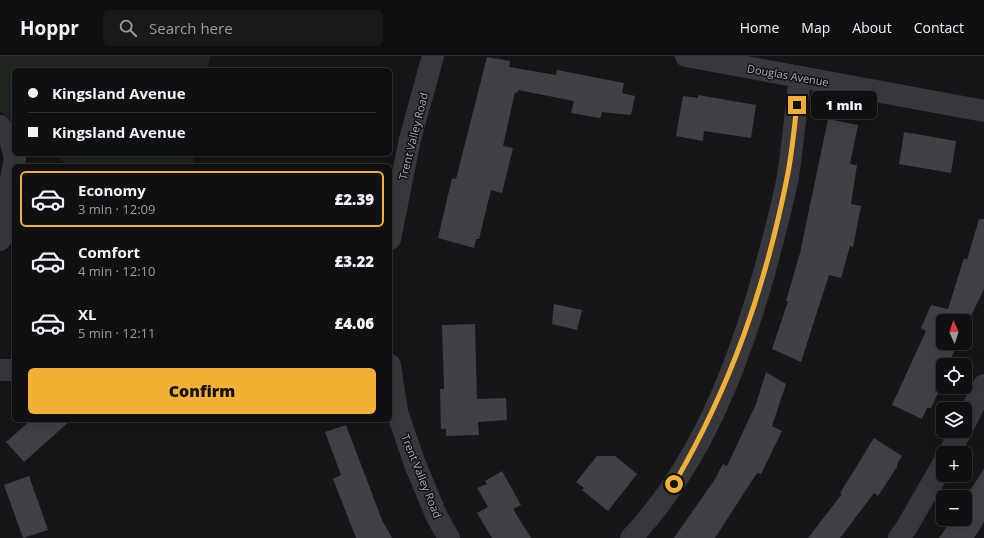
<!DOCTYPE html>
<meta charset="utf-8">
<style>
:root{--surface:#101012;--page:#19191b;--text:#f1f3f6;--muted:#9c9d9f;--line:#303032;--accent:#f2b134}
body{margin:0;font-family:"Open Sans",sans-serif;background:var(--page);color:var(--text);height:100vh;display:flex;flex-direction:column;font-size:15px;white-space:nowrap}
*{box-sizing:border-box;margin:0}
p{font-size:13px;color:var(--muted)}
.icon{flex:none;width:22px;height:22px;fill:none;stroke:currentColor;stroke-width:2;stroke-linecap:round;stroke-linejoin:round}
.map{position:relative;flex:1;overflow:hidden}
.details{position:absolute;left:12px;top:108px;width:380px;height:258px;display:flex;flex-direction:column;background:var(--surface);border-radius:6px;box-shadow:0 4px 16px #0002,0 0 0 1px var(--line)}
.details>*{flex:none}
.guide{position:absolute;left:12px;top:12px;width:380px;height:88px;border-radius:6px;box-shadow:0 4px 16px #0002,0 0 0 1px var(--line);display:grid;align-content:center;height:88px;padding:0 16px;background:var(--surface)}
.needle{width:26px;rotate:357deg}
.controls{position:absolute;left:936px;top:258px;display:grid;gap:8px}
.controls a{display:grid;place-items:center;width:36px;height:36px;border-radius:6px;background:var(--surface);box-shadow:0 4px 16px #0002,0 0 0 1px var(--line);font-size:20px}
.end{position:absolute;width:18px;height:18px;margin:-9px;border:5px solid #f2b134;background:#111;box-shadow:0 0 0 2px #111}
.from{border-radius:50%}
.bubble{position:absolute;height:28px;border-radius:6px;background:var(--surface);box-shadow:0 4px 16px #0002,0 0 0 1px var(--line);font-size:13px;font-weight:800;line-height:28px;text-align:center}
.guide b{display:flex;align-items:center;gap:14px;height:38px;font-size:15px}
.guide b+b{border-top:1px solid var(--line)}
.guide i{width:10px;height:10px;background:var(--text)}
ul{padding:7px 0 0;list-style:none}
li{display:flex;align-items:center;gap:12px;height:56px;margin:0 8px 6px;padding:0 8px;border:2px solid transparent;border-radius:6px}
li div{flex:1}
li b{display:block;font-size:15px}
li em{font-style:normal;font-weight:800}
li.current{border-color:var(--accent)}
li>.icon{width:36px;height:36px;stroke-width:1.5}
.action{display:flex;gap:8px;margin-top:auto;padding:8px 16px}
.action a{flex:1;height:46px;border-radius:6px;background:var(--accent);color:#111;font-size:16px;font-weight:800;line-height:46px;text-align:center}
header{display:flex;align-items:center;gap:24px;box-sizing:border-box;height:56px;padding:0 20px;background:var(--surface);border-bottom:1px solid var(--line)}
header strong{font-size:19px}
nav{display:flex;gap:22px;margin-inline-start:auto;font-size:14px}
.search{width:280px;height:36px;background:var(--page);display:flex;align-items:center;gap:10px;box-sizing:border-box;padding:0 14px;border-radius:6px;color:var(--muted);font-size:15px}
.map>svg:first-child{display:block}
.green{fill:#1e261f}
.building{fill:#404145}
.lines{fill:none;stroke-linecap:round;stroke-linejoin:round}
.minor{stroke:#37383d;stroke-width:22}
.route{stroke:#f2b134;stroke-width:5}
.labels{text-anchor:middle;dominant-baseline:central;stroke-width:3;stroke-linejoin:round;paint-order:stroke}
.street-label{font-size:11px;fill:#a8adb8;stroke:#111113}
</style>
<header>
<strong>Hoppr</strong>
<div class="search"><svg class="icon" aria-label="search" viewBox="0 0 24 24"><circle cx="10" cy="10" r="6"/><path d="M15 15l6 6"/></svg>Search here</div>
<nav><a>Home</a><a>Map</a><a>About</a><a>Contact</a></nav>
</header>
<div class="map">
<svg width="984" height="482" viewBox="0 0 984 482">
<rect width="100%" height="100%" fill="#161618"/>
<!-- green -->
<g class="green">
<polygon points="0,0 210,0 207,14 14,14 14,66 0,55"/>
<polygon points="54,98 193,98 193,110 69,110"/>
</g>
<!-- building -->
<g class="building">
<polygon points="487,1 510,5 509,11 556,19 557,14 624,27 622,37 635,40 631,59 602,56 600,62 571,57 574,45 518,34 518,37 515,36 503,90 513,92 502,137 491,134 479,183 476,183 474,192 438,182 452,122 456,123"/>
<polygon points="698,39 756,49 751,82 704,75 703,85 676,80 683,40 698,42"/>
<polygon points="828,63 858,69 850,108 857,109 851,148 861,150 853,191 850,190 841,222 829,219 801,306 772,293 788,245 786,245 800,197"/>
<polygon points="904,76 956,85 951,117 899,108"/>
<polygon points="979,163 984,163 984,233 965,272 965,265 943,265 943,287 958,287 948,309 943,309 943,326 931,352 927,352 922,363 892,349 926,275 921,272 931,249 948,253 964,202 967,204"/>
<polygon points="554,248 582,254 577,274 552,268"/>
<polygon points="475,268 477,343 506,342 507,364 478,366 479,379 446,380 446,373 441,373 440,333 444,333 442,269"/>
<polygon points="766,316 786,328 772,370 782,375 761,418 757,417 715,482 674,482 715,423 723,408 727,410 756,348"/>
<polygon points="31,364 71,364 24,406 6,386"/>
<polygon points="346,369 382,464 392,482 356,482 333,423 341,419 325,376"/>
<polygon points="874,382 902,400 897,408 897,411 878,440 874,437 840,482 808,482 842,438 840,437"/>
<polygon points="597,400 615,400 637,418 608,455 582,434 584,432 576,426"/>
<polygon points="984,413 984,466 974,482 939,482 952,463 965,463 965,442"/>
<polygon points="502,415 521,449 513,453 531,482 492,482 477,457 488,451 477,432 487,428 485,425"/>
<polygon points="29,420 48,474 23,482 4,429"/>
</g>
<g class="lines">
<!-- minor -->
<g class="minor">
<polyline points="686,0 984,55"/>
<polyline points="0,70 9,80 15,101 0,184"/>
<polyline points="390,183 410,83 433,0"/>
<polyline points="390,309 397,356 415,408 437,461 449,482"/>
<polyline points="0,314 14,314"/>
<polyline points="965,367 984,329"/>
<polyline points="949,397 961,375"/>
<path d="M631,482C700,409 738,310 765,214C773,183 782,152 788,120C793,87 796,54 800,21"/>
<polyline points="899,482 908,469 943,408"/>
</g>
</g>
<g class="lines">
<!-- route -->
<path class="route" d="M674,428C731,330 765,232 787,122C792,98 794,73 797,49"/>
</g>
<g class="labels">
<!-- street labels -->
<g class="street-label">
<text transform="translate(788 19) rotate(10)">Douglas Avenue</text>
<text transform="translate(413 80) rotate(-76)">Trent Valley Road</text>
<text transform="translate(422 420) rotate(68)">Trent Valley Road</text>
</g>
</g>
</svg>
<div class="controls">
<a><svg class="needle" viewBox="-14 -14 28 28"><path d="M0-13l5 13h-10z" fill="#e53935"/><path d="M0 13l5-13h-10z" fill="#9c9d9f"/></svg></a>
<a><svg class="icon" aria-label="locate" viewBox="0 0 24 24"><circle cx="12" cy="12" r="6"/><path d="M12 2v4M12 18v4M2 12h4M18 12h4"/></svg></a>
<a><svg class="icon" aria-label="layers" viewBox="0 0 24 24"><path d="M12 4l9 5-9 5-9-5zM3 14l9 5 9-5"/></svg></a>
<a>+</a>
<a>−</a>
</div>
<i class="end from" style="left:674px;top:428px"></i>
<i class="end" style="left:797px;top:49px"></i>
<div class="bubble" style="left:811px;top:35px;width:66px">1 min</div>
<div class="guide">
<b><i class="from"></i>Kingsland Avenue</b>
<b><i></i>Kingsland Avenue</b>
</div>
<section class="details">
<ul>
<li class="current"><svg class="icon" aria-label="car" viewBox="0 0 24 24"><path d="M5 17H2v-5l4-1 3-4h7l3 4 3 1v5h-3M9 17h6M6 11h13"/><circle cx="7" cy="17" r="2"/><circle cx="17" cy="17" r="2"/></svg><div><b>Economy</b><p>3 min · 12:09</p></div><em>£2.39</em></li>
<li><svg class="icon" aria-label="car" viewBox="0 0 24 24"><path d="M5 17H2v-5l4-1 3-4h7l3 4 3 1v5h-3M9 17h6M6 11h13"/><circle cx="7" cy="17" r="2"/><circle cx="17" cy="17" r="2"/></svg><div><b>Comfort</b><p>4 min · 12:10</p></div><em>£3.22</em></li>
<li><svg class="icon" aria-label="car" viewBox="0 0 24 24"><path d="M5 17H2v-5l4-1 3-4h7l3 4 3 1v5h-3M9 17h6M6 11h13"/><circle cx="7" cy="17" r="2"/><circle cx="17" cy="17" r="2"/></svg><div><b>XL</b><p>5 min · 12:11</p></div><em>£4.06</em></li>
</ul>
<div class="action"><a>Confirm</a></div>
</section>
</div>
